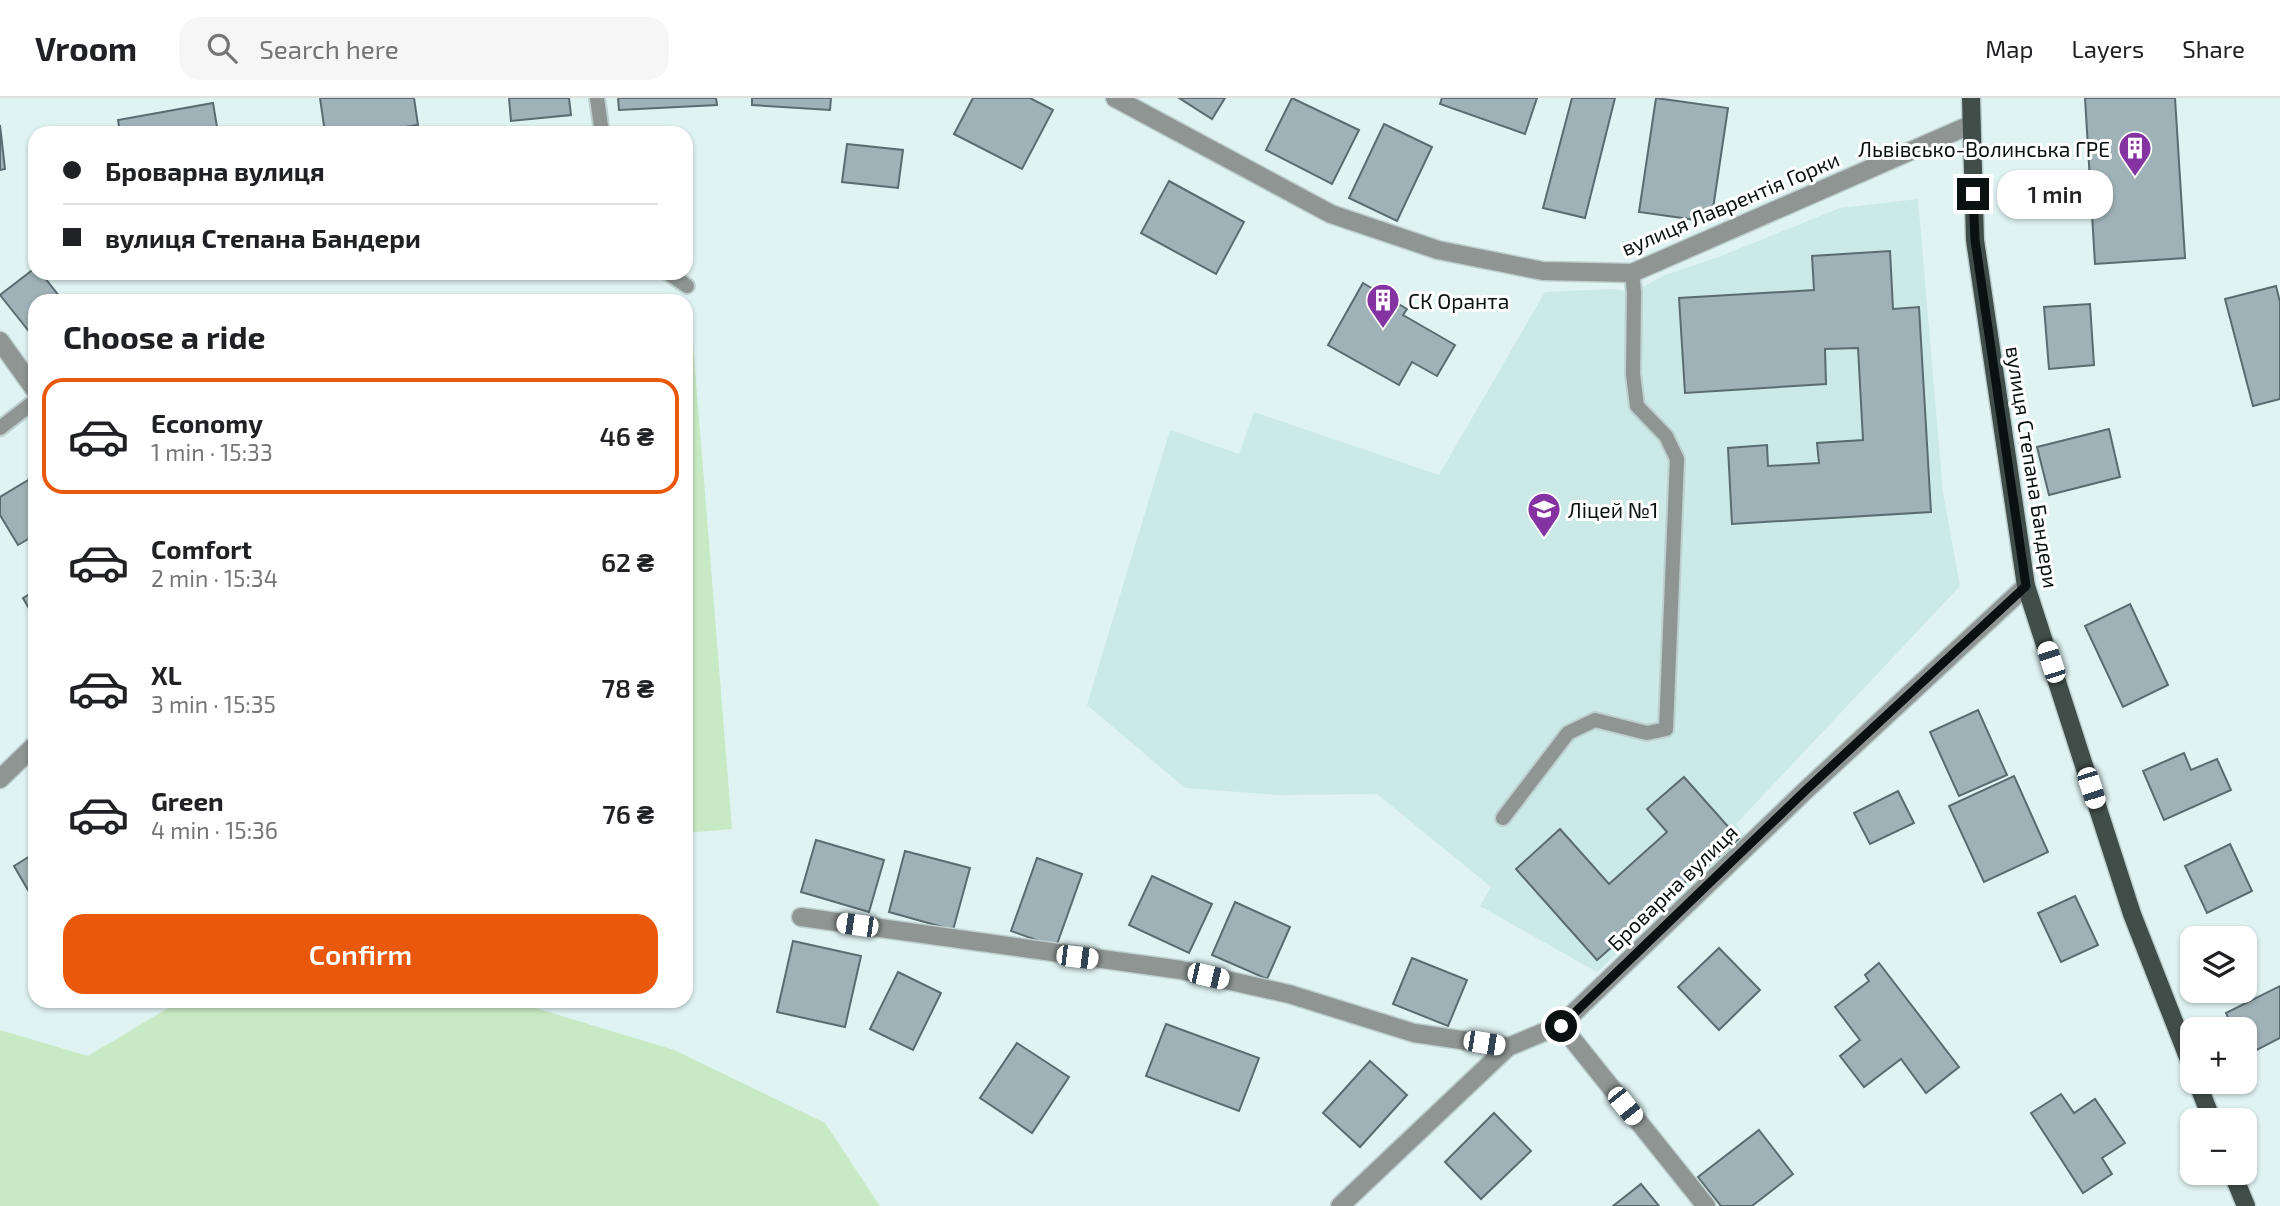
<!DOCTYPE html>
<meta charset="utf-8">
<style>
:root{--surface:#fff;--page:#f6f6f6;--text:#202124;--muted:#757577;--line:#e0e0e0;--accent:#ea580c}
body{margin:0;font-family:"Exo 2",sans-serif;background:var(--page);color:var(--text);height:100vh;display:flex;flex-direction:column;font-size:26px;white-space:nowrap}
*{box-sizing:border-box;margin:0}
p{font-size:23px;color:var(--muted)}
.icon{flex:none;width:38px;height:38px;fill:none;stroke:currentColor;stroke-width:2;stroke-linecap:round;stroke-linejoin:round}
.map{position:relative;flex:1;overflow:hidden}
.sheet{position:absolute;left:28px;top:196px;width:665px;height:714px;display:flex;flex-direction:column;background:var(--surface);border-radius:21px;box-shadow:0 2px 5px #0004}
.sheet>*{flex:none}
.guide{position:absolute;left:28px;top:28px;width:665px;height:154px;border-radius:21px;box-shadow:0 2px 5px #0004;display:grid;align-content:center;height:154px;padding:0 35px;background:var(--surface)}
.controls{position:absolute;left:2180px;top:828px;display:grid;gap:14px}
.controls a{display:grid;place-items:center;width:77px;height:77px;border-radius:14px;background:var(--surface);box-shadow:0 2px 5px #0004;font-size:35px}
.end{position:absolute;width:32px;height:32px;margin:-16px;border:9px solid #0a1111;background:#fff;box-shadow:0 0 0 4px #fff}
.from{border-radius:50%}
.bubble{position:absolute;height:49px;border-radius:21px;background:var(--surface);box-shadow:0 2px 5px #0004;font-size:23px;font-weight:600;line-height:49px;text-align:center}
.car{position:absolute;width:21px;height:42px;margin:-21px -10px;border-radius:9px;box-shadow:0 0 5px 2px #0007;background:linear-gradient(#fff 24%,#345 0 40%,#fff 0 76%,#345 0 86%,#fff 0)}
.guide b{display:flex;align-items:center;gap:24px;height:66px;font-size:26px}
.guide b+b{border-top:2px solid var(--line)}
.guide i{width:18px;height:18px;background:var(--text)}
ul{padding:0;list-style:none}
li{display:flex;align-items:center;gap:21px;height:116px;margin:0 14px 10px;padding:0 21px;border:4px solid transparent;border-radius:21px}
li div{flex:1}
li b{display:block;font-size:26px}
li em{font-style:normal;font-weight:600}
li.active{border-color:var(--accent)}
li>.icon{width:63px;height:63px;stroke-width:1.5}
h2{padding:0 35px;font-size:32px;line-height:84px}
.button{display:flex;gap:14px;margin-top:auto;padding:14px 35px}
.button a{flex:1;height:80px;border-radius:21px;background:var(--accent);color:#fff;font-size:28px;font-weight:600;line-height:80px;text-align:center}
header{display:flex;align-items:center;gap:42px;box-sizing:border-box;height:98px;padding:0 35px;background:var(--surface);border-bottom:2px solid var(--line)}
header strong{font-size:33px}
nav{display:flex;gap:38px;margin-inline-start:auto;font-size:24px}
.search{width:490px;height:63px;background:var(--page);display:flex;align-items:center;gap:18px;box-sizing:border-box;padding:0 24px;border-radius:21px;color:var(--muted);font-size:26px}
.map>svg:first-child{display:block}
.built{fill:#cae9e7}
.green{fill:#c7e9c3}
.building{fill:#9fb2b7;stroke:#5b6c70;stroke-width:2}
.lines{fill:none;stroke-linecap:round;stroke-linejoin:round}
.lane-casing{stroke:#bdcfce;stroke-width:18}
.street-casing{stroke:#bdcfce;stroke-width:21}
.primary-casing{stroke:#bdcfce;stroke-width:21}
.lane{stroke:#8e9592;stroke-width:14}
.street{stroke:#8e9592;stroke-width:18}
.primary{stroke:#414d48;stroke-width:18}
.route{stroke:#0a1111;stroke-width:9}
.labels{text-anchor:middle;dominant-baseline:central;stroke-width:6;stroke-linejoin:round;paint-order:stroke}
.poi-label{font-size:21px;fill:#0a1111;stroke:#fff;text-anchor:start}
.street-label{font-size:21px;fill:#0a1111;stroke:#fff}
</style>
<header>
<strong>Vroom</strong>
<div class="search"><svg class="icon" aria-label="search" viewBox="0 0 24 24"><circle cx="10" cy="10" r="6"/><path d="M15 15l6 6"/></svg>Search here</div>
<nav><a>Map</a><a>Layers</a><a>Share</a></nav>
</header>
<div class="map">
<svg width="2280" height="1108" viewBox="0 0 2280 1108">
<rect width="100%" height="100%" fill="#dff3f2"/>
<!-- built -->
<polygon class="built" points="1918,101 1943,395 1960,488 1736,726 1744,738 1597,874 1480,808 1491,789 1377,696 1277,697 1185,690 1087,607 1170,332 1239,356 1254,314 1439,377 1545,194 1612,191 1634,194 1665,177 1721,158 1840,110"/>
<!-- green -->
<g class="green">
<polygon points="692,234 732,731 686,735 686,235"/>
<polygon points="180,903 512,903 674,952 825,1025 880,1108 0,1108 0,932 88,958"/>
</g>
<!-- building -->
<g class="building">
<polygon points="320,0 414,0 418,27 367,35 325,35"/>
<polygon points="509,0 569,0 571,17 511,23"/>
<polygon points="618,0 716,0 717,7 619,12"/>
<polygon points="752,0 831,0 830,12 752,7"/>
<polygon points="973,0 1030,0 1053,12 1022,71 954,36"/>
<polygon points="1179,0 1225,0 1212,21"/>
<polygon points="1292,0 1359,32 1332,86 1266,52"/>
<polygon points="1442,0 1537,0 1525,36 1440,6"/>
<polygon points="1572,0 1615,0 1585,120 1543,110"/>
<polygon points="1656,0 1728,10 1711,124 1639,114"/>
<polygon points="2085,0 2175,0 2185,160 2095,166"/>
<polygon points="213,5 218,35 120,35 118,22"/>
<polygon points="1384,26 1432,49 1397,123 1349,100"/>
<polygon points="0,27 5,71 0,72"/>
<polygon points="847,46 903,52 898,90 842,84"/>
<polygon points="1169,83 1244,124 1216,176 1141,135"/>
<polygon points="1890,153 1893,211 1919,209 1931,414 1732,426 1728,350 1767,347 1768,368 1819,365 1817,345 1863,342 1858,250 1825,251 1826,286 1685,295 1679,200 1814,192 1812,158"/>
<polygon points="35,170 35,175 41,175 63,203 35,203 35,241 0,197"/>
<polygon points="1363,185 1407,211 1403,217 1455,247 1437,278 1412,264 1399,287 1328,247"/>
<polygon points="2276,188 2280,204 2280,301 2253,308 2225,201"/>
<polygon points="2090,206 2094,267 2049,271 2044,209"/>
<polygon points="2109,331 2120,379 2049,397 2037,349"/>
<polygon points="35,378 35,437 18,447 0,417 0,399"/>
<polygon points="35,493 35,521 23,500"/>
<polygon points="2130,506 2168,587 2123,609 2085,528"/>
<polygon points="1978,612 2007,677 1959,698 1930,634"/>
<polygon points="2184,655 2191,672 2217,661 2231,692 2164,722 2143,673"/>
<polygon points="2014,678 2048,754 1984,784 1949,708"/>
<polygon points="1684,679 1739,741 1703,772 1701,770 1597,862 1516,771 1560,731 1609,786 1667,734 1647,711"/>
<polygon points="1898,693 1914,725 1870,746 1854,715"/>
<polygon points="816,742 884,762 869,814 801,794"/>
<polygon points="2230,746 2252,793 2207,815 2185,768"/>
<polygon points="905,753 970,770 953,832 889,814"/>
<polygon points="35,755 35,804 14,768"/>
<polygon points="1037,760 1082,776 1056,849 1011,833"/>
<polygon points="1152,778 1212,806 1189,855 1129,827"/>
<polygon points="2075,798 2098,847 2061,864 2038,815"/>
<polygon points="1235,804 1290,829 1267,881 1212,857"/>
<polygon points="793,843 861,858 845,929 777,914"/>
<polygon points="1719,850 1760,892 1719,932 1678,889"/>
<polygon points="1412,860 1467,882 1448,928 1393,906"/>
<polygon points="1879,865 1959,969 1926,995 1901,961 1864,989 1840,958 1860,942 1835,909 1869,883 1865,877"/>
<polygon points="898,874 941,895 913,952 870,931"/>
<polygon points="2280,888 2280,940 2247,957 2245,931 2233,931 2226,915"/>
<polygon points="1166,926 1259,960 1239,1013 1146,978"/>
<polygon points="1017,945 1069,979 1032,1035 980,1000"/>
<polygon points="1370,963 1407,997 1360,1049 1323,1015"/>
<polygon points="2061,996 2074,1015 2095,1001 2125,1045 2102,1060 2112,1076 2083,1095 2031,1015"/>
<polygon points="1494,1015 1531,1053 1481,1101 1445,1064"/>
<polygon points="1759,1032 1793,1076 1752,1108 1721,1108 1698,1079"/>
<polygon points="1641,1086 1659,1108 1613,1108"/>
</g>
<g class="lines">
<defs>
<g id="lane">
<polyline points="597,0 602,35"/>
<polyline points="668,175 687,188"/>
<polyline points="0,330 35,303"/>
<polyline points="1503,720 1568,635 1595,622 1647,635 1666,631 1677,361 1666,338 1637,308 1633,276 1634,194 1632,175"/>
</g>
<g id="street">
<polyline points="1115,0 1331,116 1438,152 1543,173 1632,175 1970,27"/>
<polyline points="0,243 35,292"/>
<polyline points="0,681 35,647"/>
<polyline points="801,819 1181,872 1289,896 1414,935 1508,949"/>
<polyline points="1561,927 1706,1108"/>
<polyline points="1340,1108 1508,949 1561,927 1806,692 2026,488"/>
</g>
<g id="primary">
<polyline points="1971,0 1975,142 2026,488 2132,816 2193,972"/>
<polyline points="2197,984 2212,1022"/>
<polyline points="2232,1074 2246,1108"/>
</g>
</defs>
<!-- lane casing -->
<use href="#lane" class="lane-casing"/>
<!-- street casing -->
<use href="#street" class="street-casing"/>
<!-- primary casing -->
<use href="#primary" class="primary-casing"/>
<!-- lane -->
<use href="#lane" class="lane"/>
<!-- street -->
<use href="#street" class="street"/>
<!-- primary -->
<use href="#primary" class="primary"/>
</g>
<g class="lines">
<!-- route -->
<polyline class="route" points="1561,928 1806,692 2026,488 1975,142 1973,96"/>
</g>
<!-- icons -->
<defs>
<symbol id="building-pin" viewBox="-11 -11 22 30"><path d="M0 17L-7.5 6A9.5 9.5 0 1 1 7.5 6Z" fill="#8533a2" stroke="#fff"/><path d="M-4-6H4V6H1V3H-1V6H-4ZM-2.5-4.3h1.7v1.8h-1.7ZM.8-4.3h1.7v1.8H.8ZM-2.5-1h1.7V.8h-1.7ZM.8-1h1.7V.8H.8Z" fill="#fff"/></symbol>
<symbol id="school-pin" viewBox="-11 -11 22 30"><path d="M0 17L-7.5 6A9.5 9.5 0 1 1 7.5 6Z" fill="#8533a2" stroke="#fff"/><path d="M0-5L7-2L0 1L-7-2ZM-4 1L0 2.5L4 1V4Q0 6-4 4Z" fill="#fff"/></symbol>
</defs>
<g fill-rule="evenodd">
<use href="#building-pin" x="2116" y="31" width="38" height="52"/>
<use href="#building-pin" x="1364" y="183" width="38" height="52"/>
<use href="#school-pin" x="1525" y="392" width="38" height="52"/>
</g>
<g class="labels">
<!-- poi labels -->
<g class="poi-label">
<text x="2110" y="50" text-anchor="end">Львівсько-Волинська ГРЕ</text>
<text x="1408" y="202">СК Оранта</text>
<text x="1568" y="411">Ліцей №1</text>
</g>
<!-- street labels -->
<g class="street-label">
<text transform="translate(1730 105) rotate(-23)">вулиця Лаврентія Горки</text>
<text transform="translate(2033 369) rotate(81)">вулиця Степана Бандери</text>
<text transform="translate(1672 789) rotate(-44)">Броварна вулиця</text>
</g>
</g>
</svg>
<div class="controls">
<a><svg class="icon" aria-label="layers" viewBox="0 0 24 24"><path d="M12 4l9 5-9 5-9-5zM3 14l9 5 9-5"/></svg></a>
<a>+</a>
<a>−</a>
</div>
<i class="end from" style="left:1561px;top:928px"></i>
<i class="end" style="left:1973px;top:96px"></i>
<div class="bubble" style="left:1997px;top:72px;width:116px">1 min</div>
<i class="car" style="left:2051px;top:564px;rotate:342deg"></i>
<i class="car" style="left:2091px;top:690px;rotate:162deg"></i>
<i class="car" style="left:857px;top:827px;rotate:278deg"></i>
<i class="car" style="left:1077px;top:859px;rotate:97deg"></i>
<i class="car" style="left:1208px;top:878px;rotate:103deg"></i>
<i class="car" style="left:1484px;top:945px;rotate:99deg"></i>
<i class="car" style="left:1625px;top:1008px;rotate:141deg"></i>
<div class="guide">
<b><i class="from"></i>Броварна вулиця</b>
<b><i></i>вулиця Степана Бандери</b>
</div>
<section class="sheet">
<h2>Choose a ride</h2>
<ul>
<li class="active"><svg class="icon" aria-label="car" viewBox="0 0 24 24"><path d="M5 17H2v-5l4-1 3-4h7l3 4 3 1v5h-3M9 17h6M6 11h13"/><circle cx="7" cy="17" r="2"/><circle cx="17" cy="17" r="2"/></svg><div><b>Economy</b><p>1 min · 15:33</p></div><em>46 ₴</em></li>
<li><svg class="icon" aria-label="car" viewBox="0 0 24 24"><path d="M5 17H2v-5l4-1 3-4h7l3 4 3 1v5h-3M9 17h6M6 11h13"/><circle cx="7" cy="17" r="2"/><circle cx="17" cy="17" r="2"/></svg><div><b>Comfort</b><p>2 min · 15:34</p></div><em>62 ₴</em></li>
<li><svg class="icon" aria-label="car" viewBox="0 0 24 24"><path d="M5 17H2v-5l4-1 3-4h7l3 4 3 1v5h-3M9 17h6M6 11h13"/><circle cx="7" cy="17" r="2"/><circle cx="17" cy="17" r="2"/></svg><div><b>XL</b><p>3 min · 15:35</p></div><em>78 ₴</em></li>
<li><svg class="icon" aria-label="car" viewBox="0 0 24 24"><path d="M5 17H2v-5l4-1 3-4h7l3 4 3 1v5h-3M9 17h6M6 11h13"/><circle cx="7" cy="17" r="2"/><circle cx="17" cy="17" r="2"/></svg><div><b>Green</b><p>4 min · 15:36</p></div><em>76 ₴</em></li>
</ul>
<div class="button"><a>Confirm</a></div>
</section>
</div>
